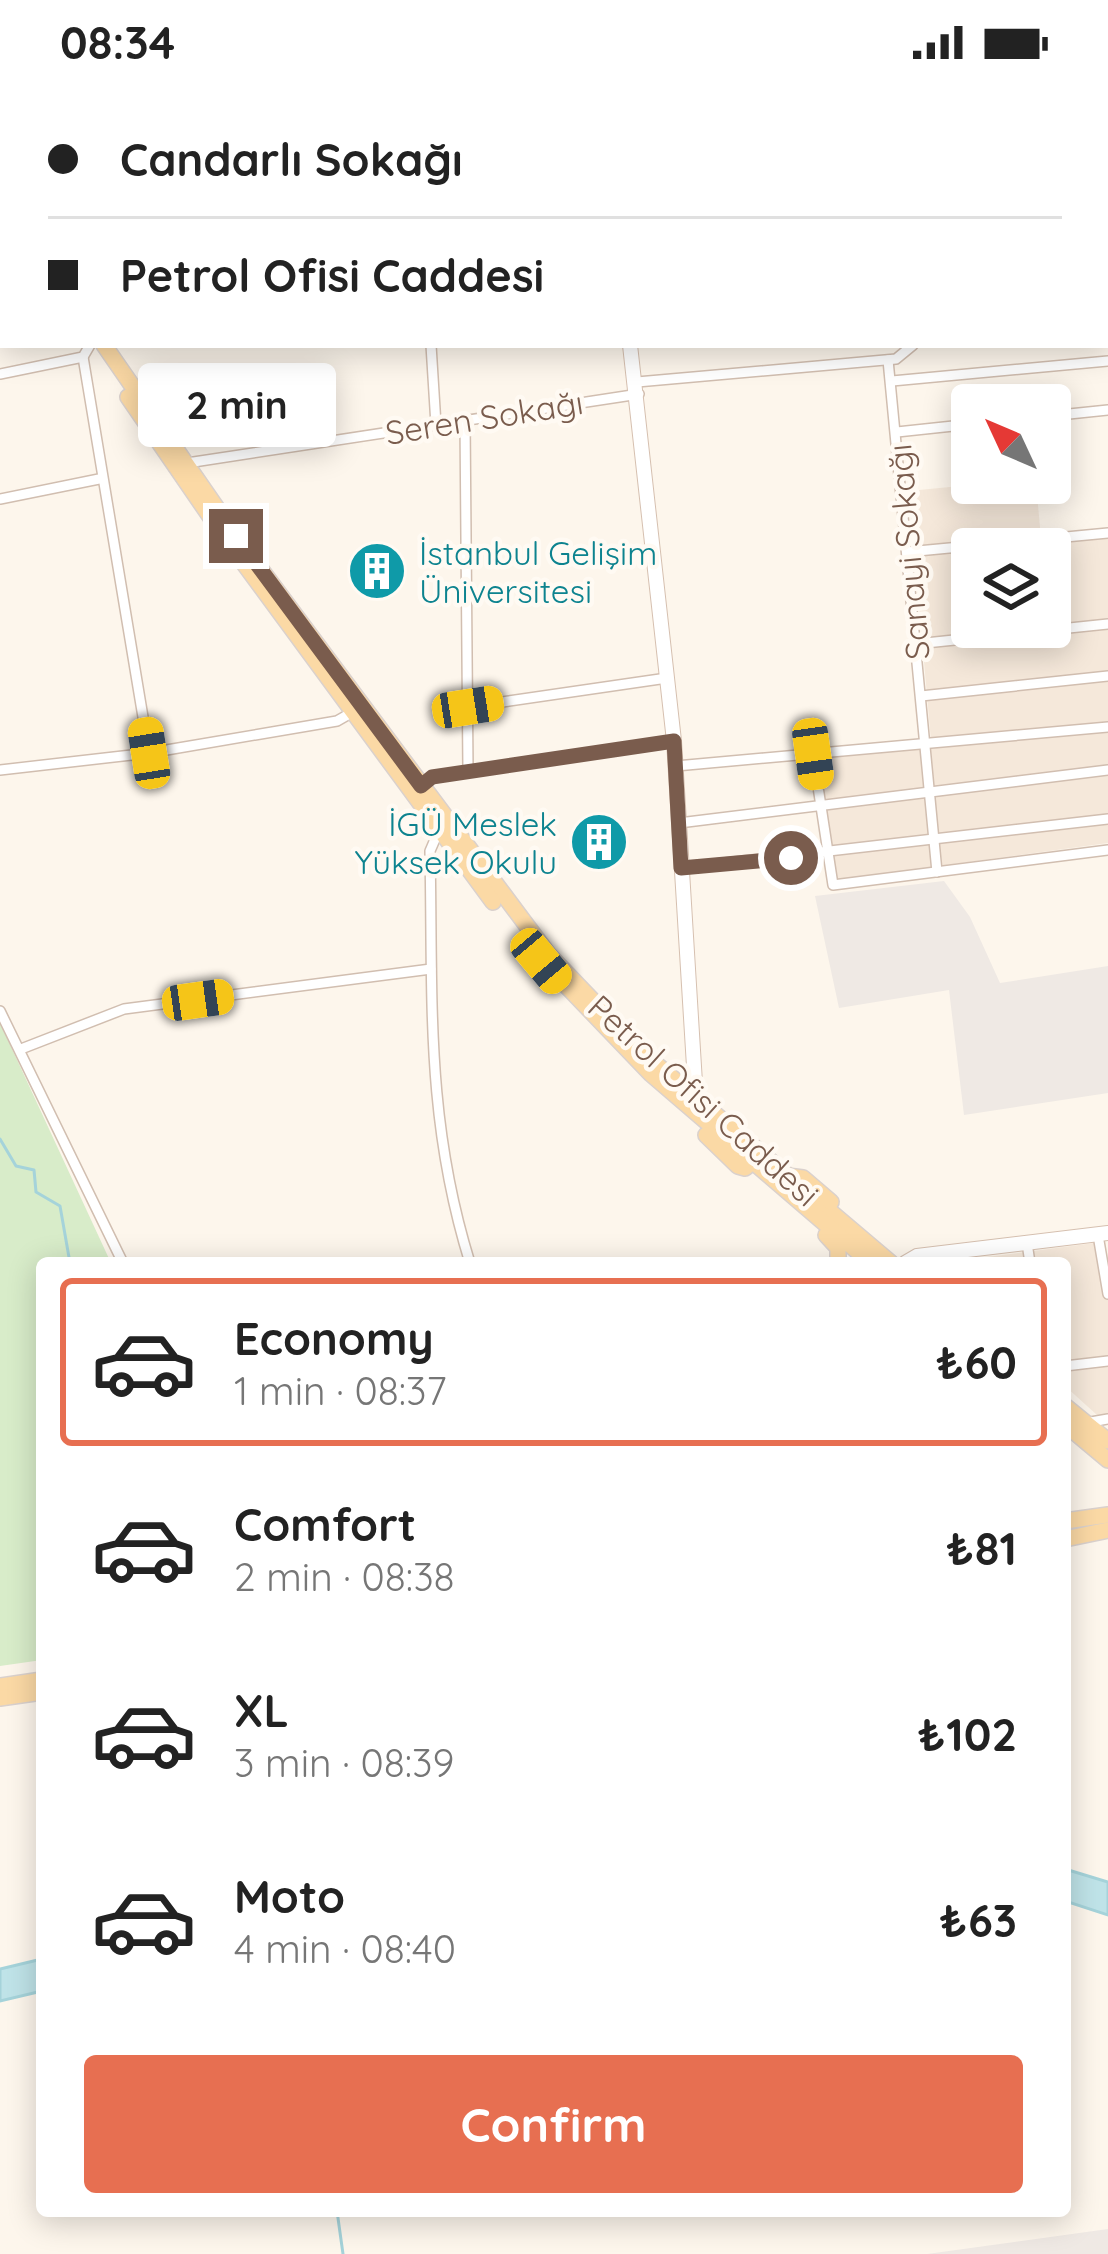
<!DOCTYPE html>
<meta charset="utf-8">
<style>
:root{--surface:#fff;--page:#f6f6f6;--text:#222;--muted:#767676;--line:#e0e0e0;--accent:#e76f51}
body{margin:0;font-family:Quicksand,sans-serif;background:var(--page);color:var(--text);height:100vh;display:flex;flex-direction:column;font-size:45px;white-space:nowrap}
*{box-sizing:border-box;margin:0}
p{font-size:39px;color:var(--muted)}
.icon{flex:none;width:66px;height:66px;fill:none;stroke:currentColor;stroke-width:2;stroke-linecap:round;stroke-linejoin:round}
.map{position:relative;flex:1;overflow:hidden}
.panel{position:absolute;left:36px;top:1173px;width:1035px;height:960px;display:flex;flex-direction:column;background:var(--surface);border-radius:12px;box-shadow:0 6px 30px #0003}
.panel>*{flex:none}
.banner{position:absolute;left:0px;top:0px;width:1110px;height:264px;box-shadow:0 6px 30px #0003;display:grid;align-content:center;height:264px;padding:0 48px;background:var(--surface)}
.needle{width:78px;rotate:314deg}
.buttons{position:absolute;left:951px;top:300px;display:grid;gap:24px}
.buttons a{display:grid;place-items:center;width:120px;height:120px;border-radius:12px;background:var(--surface);box-shadow:0 6px 30px #0003;font-size:60px}
.end{position:absolute;width:54px;height:54px;margin:-27px;border:15px solid #7a5c4d;background:#fff;box-shadow:0 0 0 6px #fff}
.from{border-radius:50%}
.bubble{position:absolute;height:84px;border-radius:12px;background:var(--surface);box-shadow:0 6px 30px #0003;font-size:39px;font-weight:700;line-height:84px;text-align:center}
.car{position:absolute;width:36px;height:72px;margin:-36px -18px;border-radius:15px;box-shadow:0 0 9px 3px #0007;background:linear-gradient(#f5c518 24%,#345 0 40%,#f5c518 0 76%,#345 0 86%,#f5c518 0)}
.banner b{display:flex;align-items:center;gap:42px;height:114px;font-size:45px}
.banner b+b{border-top:3px solid var(--line)}
.banner i{width:30px;height:30px;background:var(--text)}
ul{padding:21px 0 0;list-style:none}
li{display:flex;align-items:center;gap:36px;height:168px;margin:0 24px 18px;padding:0 24px;border:6px solid transparent;border-radius:12px}
li div{flex:1}
li b{display:block;font-size:45px}
li em{font-style:normal;font-weight:700}
li.current{border-color:var(--accent)}
li>.icon{width:108px;height:108px;stroke-width:1.5}
.cta{display:flex;gap:24px;margin-top:auto;padding:24px 48px}
.cta a{flex:1;height:138px;border-radius:12px;background:var(--accent);color:#fff;font-size:48px;font-weight:700;line-height:138px;text-align:center}
.status{display:flex;justify-content:space-between;align-items:center;height:84px;padding:0 60px;background:var(--surface);direction:ltr}
.status svg{height:33px;fill:currentColor}
.map>svg:first-child{display:block}
.residential{fill:#f5e8da;fill-rule:evenodd}
.industrial{fill:#efe9e4}
.green{fill:#d8ecc9}
.water{fill:#bfe3e8;stroke:#a5d3da;stroke-width:3}
.lines{fill:none;stroke-linecap:round;stroke-linejoin:round}
.stream{stroke:#a5d3da;stroke-width:3}
.street-casing{stroke:#d1beb0;stroke-width:12}
.secondary-casing{stroke:#d6c0b0;stroke-width:16}
.primary-casing{stroke:#dad1cd;stroke-width:18}
.street{stroke:#fff;stroke-width:9}
.secondary{stroke:#fff;stroke-width:14}
.primary{stroke:#fbd9a5;stroke-width:15}
.route{stroke:#7a5c4d;stroke-width:15}
.labels{text-anchor:middle;dominant-baseline:central;stroke-width:9;stroke-linejoin:round;paint-order:stroke}
.street-label{font-size:33px;fill:#7a5c4d;stroke:#fffaf3}
.culture-label{font-size:33px;fill:#0d838f;stroke:#fffaf3;text-anchor:start}
</style>
<div class="status"><b>08:34</b><svg viewBox="0 0 49 12"><path d="M0 12V9h3v3zM5 12V6h3v6zM10 12V3h3v9zM15 12V0h3v12zM26 1h20v11H26zM47 4h2v5h-2z"/></svg></div>
<div class="map">
<svg width="1108" height="2170" viewBox="0 0 1108 2170">
<rect width="100%" height="100%" fill="#fdf6ec"/>
<!-- residential -->
<g class="residential">
<path d="M990,399H1036L1041,454L1108,448V759L835,796L819,671L931,657L909,407ZM972,465H1050V543H972Z"/>
<polygon points="1094,1159 1103,1200 1108,1201 1108,1341 1065,1302 1065,1179 941,1179"/>
</g>
<!-- industrial -->
<g class="industrial">
<polygon points="944,797 970,833 1000,899 1108,882 1108,1009 964,1031 949,906 839,924 815,812"/>
<polygon points="1108,2145 1108,2170 927,2170"/>
</g>
<!-- green -->
<polygon class="green" points="0,939 111,1179 42,1179 42,1576 0,1582"/>
<!-- water -->
<g class="water">
<polygon points="1065,1785 1108,1798 1108,1831 1065,1817"/>
<polygon points="42,1875 42,1907 0,1917 0,1885"/>
</g>
<g class="lines">
<!-- stream -->
<g class="stream">
<polyline points="0,1055 16,1082 34,1086 36,1108 60,1122 70,1179"/>
<polyline points="337,2127 343,2170"/>
</g>
<defs>
<g id="street">
<polyline points="884,0 884,3"/>
<polyline points="973,0 974,3"/>
<polyline points="1025,0 1026,3"/>
<polyline points="1107,232 1108,232"/>
<polyline points="431,261 436,341"/>
<polyline points="83,273 149,669"/>
<polyline points="888,276 937,788"/>
<polyline points="0,290 83,273 90,261"/>
<polyline points="892,297 1108,277"/>
<polyline points="637,298 896,275 913,261"/>
<polyline points="1050,332 1108,326"/>
<polyline points="465,336 468,687"/>
<polyline points="897,348 972,340"/>
<polyline points="187,379 639,310"/>
<polyline points="0,415 99,395"/>
<polyline points="907,468 1108,449"/>
<polyline points="916,560 1108,540"/>
<polyline points="921,612 1108,592"/>
<polyline points="468,623 667,594"/>
<polyline points="813,670 833,801 1108,766"/>
<polyline points="676,682 1108,643"/>
<polyline points="0,686 149,669 337,637 351,629"/>
<polyline points="421,702 432,693 674,657"/>
<polyline points="679,739 1108,686"/>
<path d="M439,746L430,767C433,915 425,1034 470,1179"/>
<polyline points="681,784 1108,735"/>
<polyline points="0,927 123,1179"/>
<polyline points="21,965 124,925 431,885"/>
<polyline points="1098,1151 1108,1210"/>
<polyline points="1027,1159 1030,1179"/>
<polyline points="1065,1282 1108,1277"/>
<polyline points="1085,1339 1108,1335"/>
</g>
<g id="secondary">
<polyline points="610,0 611,3"/>
<polyline points="1069,0 1069,3"/>
<polyline points="1107,95 1108,95"/>
<polyline points="1107,209 1108,214"/>
<polyline points="630,261 674,657 696,1015"/>
<polyline points="905,1179 917,1172 1108,1149"/>
</g>
<g id="primary">
<polyline points="99,3 119,0"/>
<polyline points="142,3 153,0"/>
<polyline points="0,19 3,19"/>
<polyline points="0,106 3,106"/>
<polyline points="0,123 3,123"/>
<polyline points="0,145 3,148"/>
<polyline points="0,168 3,171"/>
<polyline points="104,261 236,452 548,870 643,969 891,1179"/>
<polyline points="128,313 216,441"/>
<polyline points="234,466 493,818"/>
<polyline points="535,869 651,990 871,1179"/>
<polyline points="706,1051 738,1082 745,1084 756,1075"/>
<polyline points="787,1092 803,1094 831,1118"/>
<polyline points="826,1151 838,1164 838,1179"/>
<polyline points="1065,1322 1108,1357"/>
<polyline points="1065,1340 1108,1376"/>
<polyline points="1065,1437 1108,1431"/>
<polyline points="1065,1455 1108,1446"/>
<polyline points="0,1602 42,1596"/>
<polyline points="0,1614 42,1608"/>
</g>
</defs>
<!-- street casing -->
<use href="#street" class="street-casing"/>
<!-- secondary casing -->
<use href="#secondary" class="secondary-casing"/>
<!-- primary casing -->
<use href="#primary" class="primary-casing"/>
<!-- street -->
<use href="#street" class="street"/>
<!-- secondary -->
<use href="#secondary" class="secondary"/>
<!-- primary -->
<use href="#primary" class="primary"/>
</g>
<g class="lines">
<!-- route -->
<polyline class="route" points="236,452 421,702 432,693 674,657 681,784 791,774"/>
</g>
<!-- icons -->
<defs>
<symbol id="building-disc" viewBox="-11 -11 22 22"><circle r="9.5" fill="#0f9aa8" stroke="#fffaf3"/><path d="M-4-6H4V6H1V3H-1V6H-4ZM-2.5-4.3h1.7v1.8h-1.7ZM.8-4.3h1.7v1.8H.8ZM-2.5-1h1.7V.8h-1.7ZM.8-1h1.7V.8H.8Z" fill="#fff"/></symbol>
</defs>
<g fill-rule="evenodd">
<use href="#building-disc" x="344" y="454" width="66" height="66"/>
<use href="#building-disc" x="566" y="725" width="66" height="66"/>
</g>
<g class="labels">
<!-- street labels -->
<g class="street-label">
<text transform="translate(484 333) rotate(-9)">Seren Sokağı</text>
<text transform="translate(908 468) rotate(-95)">Sanayi Sokağı</text>
<text transform="translate(704 1016) rotate(42)">Petrol Ofisi Caddesi</text>
</g>
<!-- culture labels -->
<g class="culture-label">
<text x="419" y="468">İstanbul Gelişim<tspan x="419" dy="38">Üniversitesi</tspan></text>
<text x="557" y="739" text-anchor="end">İGÜ Meslek<tspan x="557" dy="38">Yüksek Okulu</tspan></text>
</g>
</g>
</svg>
<div class="buttons">
<a><svg class="needle" viewBox="-14 -14 28 28"><path d="M0-13l5 13h-10z" fill="#e53935"/><path d="M0 13l5-13h-10z" fill="#767676"/></svg></a>
<a><svg class="icon" aria-label="layers" viewBox="0 0 24 24"><path d="M12 4l9 5-9 5-9-5zM3 14l9 5 9-5"/></svg></a>
</div>
<i class="end from" style="left:791px;top:774px"></i>
<i class="end" style="left:236px;top:452px"></i>
<div class="bubble" style="left:138px;top:279px;width:198px">2 min</div>
<i class="car" style="left:468px;top:623px;rotate:81deg"></i>
<i class="car" style="left:149px;top:669px;rotate:351deg"></i>
<i class="car" style="left:813px;top:670px;rotate:172deg"></i>
<i class="car" style="left:541px;top:877px;rotate:140deg"></i>
<i class="car" style="left:198px;top:916px;rotate:82deg"></i>
<div class="banner">
<b><i class="from"></i>Candarlı Sokağı</b>
<b><i></i>Petrol Ofisi Caddesi</b>
</div>
<section class="panel">
<ul>
<li class="current"><svg class="icon" aria-label="car" viewBox="0 0 24 24"><path d="M5 17H2v-5l4-1 3-4h7l3 4 3 1v5h-3M9 17h6M6 11h13"/><circle cx="7" cy="17" r="2"/><circle cx="17" cy="17" r="2"/></svg><div><b>Economy</b><p>1 min · 08:37</p></div><em>₺60</em></li>
<li><svg class="icon" aria-label="car" viewBox="0 0 24 24"><path d="M5 17H2v-5l4-1 3-4h7l3 4 3 1v5h-3M9 17h6M6 11h13"/><circle cx="7" cy="17" r="2"/><circle cx="17" cy="17" r="2"/></svg><div><b>Comfort</b><p>2 min · 08:38</p></div><em>₺81</em></li>
<li><svg class="icon" aria-label="car" viewBox="0 0 24 24"><path d="M5 17H2v-5l4-1 3-4h7l3 4 3 1v5h-3M9 17h6M6 11h13"/><circle cx="7" cy="17" r="2"/><circle cx="17" cy="17" r="2"/></svg><div><b>XL</b><p>3 min · 08:39</p></div><em>₺102</em></li>
<li><svg class="icon" aria-label="car" viewBox="0 0 24 24"><path d="M5 17H2v-5l4-1 3-4h7l3 4 3 1v5h-3M9 17h6M6 11h13"/><circle cx="7" cy="17" r="2"/><circle cx="17" cy="17" r="2"/></svg><div><b>Moto</b><p>4 min · 08:40</p></div><em>₺63</em></li>
</ul>
<div class="cta"><a>Confirm</a></div>
</section>
</div>
